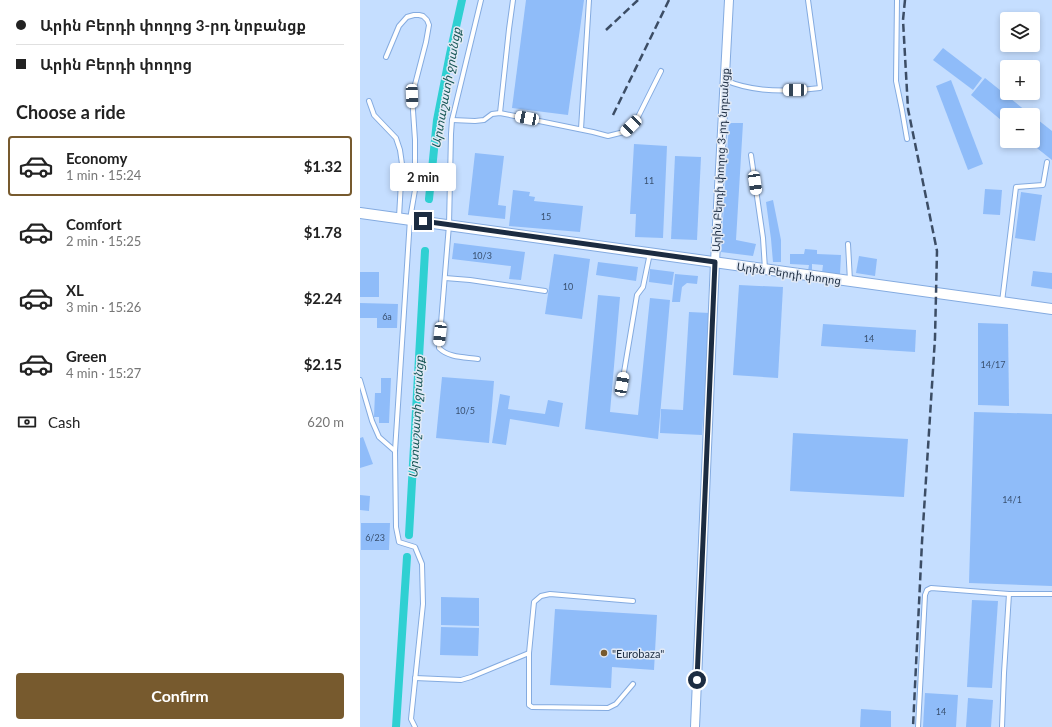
<!DOCTYPE html>
<meta charset="utf-8">
<style>
:root{--surface:#fff;--page:#f2f2f2;--text:#222;--muted:#767676;--line:#e0e0e0;--accent:#775a2e}
body{margin:0;font-family:Lato,"Noto Sans Armenian",sans-serif;background:var(--page);color:var(--text);height:100vh;display:flex;flex-direction:column;font-size:15px;white-space:nowrap}
*{box-sizing:border-box;margin:0}
p{font-size:13px;color:var(--muted)}
.icon{flex:none;width:22px;height:22px;fill:none;stroke:currentColor;stroke-width:2;stroke-linecap:round;stroke-linejoin:round}
.map{position:relative;flex:1;overflow:hidden}
.drawer{display:flex;flex-direction:column;background:var(--surface);width:360px}
.drawer>*{flex:none}
.banner{display:grid;align-content:center;height:88px;padding:0 16px;background:var(--surface)}
.controls{position:absolute;left:640px;top:12px;display:grid;gap:8px}
.controls a{display:grid;place-items:center;width:40px;height:40px;border-radius:4px;background:var(--surface);box-shadow:0 2px 6px #0003;font-size:20px}
.end{position:absolute;width:18px;height:18px;margin:-9px;border:5px solid #1c2c41;background:#fff;box-shadow:0 0 0 2px #fff}
.from{border-radius:50%}
.bubble{position:absolute;height:28px;border-radius:4px;background:var(--surface);box-shadow:0 2px 6px #0003;font-size:13px;font-weight:700;line-height:28px;text-align:center}
.car{position:absolute;width:12px;height:24px;margin:-12px -6px;border-radius:5px;box-shadow:0 0 3px 1px #0007;background:linear-gradient(#fff 24%,#345 0 40%,#fff 0 76%,#345 0 86%,#fff 0)}
.banner b{display:flex;align-items:center;gap:14px;height:38px;font-size:15px}
.banner b+b{border-top:1px solid var(--line)}
.banner i{width:10px;height:10px;background:var(--text)}
ul{padding:0;list-style:none}
li{display:flex;align-items:center;gap:12px;height:60px;margin:0 8px 6px;padding:0 8px;border:2px solid transparent;border-radius:4px}
li div{flex:1}
li b{display:block;font-size:15px}
li em{font-style:normal;font-weight:700}
li.active{border-color:var(--accent)}
li>.icon{width:36px;height:36px;stroke-width:1.5}
h2{padding:0 16px;font-size:18px;line-height:48px}
.pay{display:flex;align-items:center;gap:10px;height:44px;padding:0 16px;font-size:15px}
.pay p{margin-inline-start:auto}
.button{display:flex;gap:8px;margin-top:auto;padding:8px 16px}
.button a{flex:1;height:46px;border-radius:4px;background:var(--accent);color:#fff;font-size:16px;font-weight:700;line-height:46px;text-align:center}
main{display:flex;flex:1;min-height:0}
.map>svg:first-child{display:block}
.lines{fill:none;stroke-linecap:round;stroke-linejoin:round}
.canal{stroke:#2fd0d2;stroke-width:8}
.building{fill:#8fbcf9}
.service-casing{stroke:#84abe0;stroke-width:6}
.minor-casing{stroke:#84abe0;stroke-width:10}
.tertiary-casing{stroke:#84abe0;stroke-width:12}
.service{stroke:#fff;stroke-width:4}
.minor{stroke:#fff;stroke-width:8}
.tertiary{stroke:#fff;stroke-width:10}
.rail{stroke:#3c4d65;stroke-width:2.5;stroke-dasharray:8 4;stroke-linecap:butt}
.route{stroke:#1c2c41;stroke-width:5}
.poi-dot{fill:#775a2e;stroke:#e1e9f5;stroke-width:1.5}
.labels{text-anchor:middle;dominant-baseline:central;stroke-width:3;stroke-linejoin:round;paint-order:stroke}
.number-label{font-size:9px;fill:#39506f}
.street-label{font-size:11px;fill:#1c2c41;stroke:#e1e9f5}
.poi-label{font-size:11px;fill:#1c2c41;stroke:#e1e9f5;text-anchor:start}
.water-label{font-size:12px;font-style:italic;fill:#165656;stroke:#e1e9f5}
</style>
<main>
<section class="drawer">
<div class="banner">
<b><i class="from"></i>Արին Բերդի փողոց 3-րդ նրբանցք</b>
<b><i></i>Արին Բերդի փողոց</b>
</div>
<h2>Choose a ride</h2>
<ul>
<li class="active"><svg class="icon" aria-label="car" viewBox="0 0 24 24"><path d="M5 17H2v-5l4-1 3-4h7l3 4 3 1v5h-3M9 17h6M6 11h13"/><circle cx="7" cy="17" r="2"/><circle cx="17" cy="17" r="2"/></svg><div><b>Economy</b><p>1 min · 15:24</p></div><em>$1.32</em></li>
<li><svg class="icon" aria-label="car" viewBox="0 0 24 24"><path d="M5 17H2v-5l4-1 3-4h7l3 4 3 1v5h-3M9 17h6M6 11h13"/><circle cx="7" cy="17" r="2"/><circle cx="17" cy="17" r="2"/></svg><div><b>Comfort</b><p>2 min · 15:25</p></div><em>$1.78</em></li>
<li><svg class="icon" aria-label="car" viewBox="0 0 24 24"><path d="M5 17H2v-5l4-1 3-4h7l3 4 3 1v5h-3M9 17h6M6 11h13"/><circle cx="7" cy="17" r="2"/><circle cx="17" cy="17" r="2"/></svg><div><b>XL</b><p>3 min · 15:26</p></div><em>$2.24</em></li>
<li><svg class="icon" aria-label="car" viewBox="0 0 24 24"><path d="M5 17H2v-5l4-1 3-4h7l3 4 3 1v5h-3M9 17h6M6 11h13"/><circle cx="7" cy="17" r="2"/><circle cx="17" cy="17" r="2"/></svg><div><b>Green</b><p>4 min · 15:27</p></div><em>$2.15</em></li>
</ul>
<div class="pay"><svg class="icon" aria-label="cash" viewBox="0 0 24 24"><path d="M3 7h18v10H3z"/><circle cx="12" cy="12" r="2"/></svg>Cash<p>620 m</p></div>
<div class="button"><a>Confirm</a></div>
</section>
<div class="map">
<svg width="692" height="727" viewBox="0 0 692 727">
<rect width="100%" height="100%" fill="#c5deff"/>
<g class="lines">
<!-- canal -->
<g class="canal">
<polyline points="69,199 77,120 90,54 102,0"/>
<polyline points="49,535 65,251"/>
<polyline points="36,727 47,557"/>
</g>
</g>
<!-- building -->
<g class="building">
<polygon points="166,0 224,0 208,115 152,108"/>
<polygon points="583,48 622,78 613,90 573,60"/>
<polygon points="625,78 671,115 647,115 647,125 611,95"/>
<polygon points="591,80 623,164 608,170 576,86"/>
<polygon points="673,116 692,131 692,160 668,141 673,141"/>
<polygon points="369,123 383,123 376,240 396,244 393,256 361,252"/>
<polygon points="274,144 307,146 303,238 275,237 276,214 270,214"/>
<polygon points="115,153 144,156 138,205 146,206 145,219 108,215"/>
<polygon points="315,156 341,157 337,240 311,239"/>
<polygon points="625,189 642,190 640,215 623,214"/>
<polygon points="153,190 170,192 169,196 175,197 174,201 223,206 220,232 149,226"/>
<polygon points="661,192 682,195 675,241 655,238"/>
<polygon points="413,200 421,240 421,262 413,262 411,239 406,202"/>
<polygon points="94,243 165,252 161,280 149,279 151,266 92,259"/>
<polygon points="445,249 457,250 457,254 481,255 480,274 462,273 463,265 452,264 452,271 448,271 449,265 430,264 430,254 444,254"/>
<polygon points="194,254 230,259 222,319 185,314"/>
<polygon points="499,256 517,259 515,276 496,273"/>
<polygon points="238,262 278,267 276,281 236,275"/>
<polygon points="290,269 314,272 312,285 289,282"/>
<polygon points="673,271 692,273 692,289 671,286"/>
<rect x="0" y="272" width="19" height="25"/>
<polygon points="315,274 338,276 337,284 327,283 322,287 320,302 312,302"/>
<polygon points="379,285 423,287 418,378 373,375"/>
<polygon points="238,295 260,297 250,412 278,415 290,298 310,300 298,439 225,429"/>
<polygon points="0,303 38,304 37,328 17,328 17,318 0,318"/>
<polygon points="329,312 350,313 342,435 300,433 301,409 323,410"/>
<polygon points="618,323 648,324 649,406 618,405"/>
<polygon points="463,324 556,330 555,352 461,346"/>
<polygon points="82,377 134,381 129,443 76,438"/>
<polygon points="21,378 31,378 29,423 19,423 19,417 14,417 15,393 21,393"/>
<polygon points="140,394 150,396 148,409 185,414 188,400 203,403 199,427 150,419 146,445 132,443"/>
<polygon points="614,412 692,414 692,586 609,583"/>
<polygon points="433,433 548,439 544,497 430,491"/>
<polygon points="3,437 13,464 0,468 0,438"/>
<polygon points="0,495 10,496 9,511 0,510"/>
<polygon points="1,523 30,523 29,550 1,550"/>
<polygon points="81,597 119,598 119,626 81,625"/>
<polygon points="612,600 638,601 632,688 607,687"/>
<polygon points="195,609 297,615 294,670 252,667 251,688 190,685"/>
<polygon points="81,627 119,628 118,656 80,655"/>
<polygon points="565,693 598,695 596,727 563,727"/>
<polygon points="608,698 633,700 631,727 606,727"/>
<polygon points="501,709 531,711 531,727 500,727"/>
</g>
<g class="lines">
<defs>
<g id="service">
<polyline points="537,0 536,81 542,110 547,139"/>
<polyline points="26,57 39,26 47,17 54,15 59,15 63,16 67,20 69,25 66,42 52,96 55,140 55,190 50,219 35,451 36,527 39,542 55,547 62,564 63,604 51,719 55,727"/>
<path d="M365,80C394,93 429,92 460,88L448,0"/>
<polyline points="9,101 14,115 36,138 40,150 42,164 39,217"/>
<polyline points="140,113 149,29 153,0"/>
<polyline points="92,120 115,121 124,120 132,114 140,113 233,132 248,136 264,132 277,119 301,71"/>
<polyline points="221,129 229,0"/>
<polyline points="391,155 403,238 405,269"/>
<polyline points="488,244 490,281"/>
<polyline points="85,278 110,280 185,291"/>
<polyline points="642,302 656,187 683,185 687,162"/>
<path d="M118,359C105,357 89,358 79,348L89,225L91,134L92,120L121,0"/>
<polyline points="0,380 12,421 19,437 35,451"/>
<polyline points="262,384 277,295 283,287 290,253"/>
<polyline points="169,653 169,705 172,707 248,708 256,704 273,684"/>
<polyline points="55,678 101,680 111,677 169,653 174,602 181,596 190,594 273,601"/>
<polyline points="558,727 565,595 567,590 571,588 649,594 692,594"/>
<polyline points="642,727 644,673 649,594"/>
</g>
<polyline id="minor" points="335,727 355,262 369,0"/>
<polyline id="tertiary" points="0,213 692,309"/>
</defs>
<!-- service casing -->
<use href="#service" class="service-casing"/>
<!-- minor casing -->
<use href="#minor" class="minor-casing"/>
<!-- tertiary casing -->
<use href="#tertiary" class="tertiary-casing"/>
<!-- service -->
<use href="#service" class="service"/>
<!-- minor -->
<use href="#minor" class="minor"/>
<!-- tertiary -->
<use href="#tertiary" class="tertiary"/>
<!-- rail -->
<g class="rail">
<polyline points="545,0 543,20 548,109 577,251 575,338 562,542 553,727"/>
<polyline points="246,30 278,0"/>
<polyline points="253,115 309,0"/>
</g>
</g>
<g class="lines">
<!-- route -->
<polyline class="route" points="63,221 355,262 337,680"/>
</g>
<!-- markers -->
<circle class="poi-dot" cx="244" cy="653" r="4"/>
<g class="labels">
<!-- number labels -->
<g class="number-label">
<text x="289" y="180">11</text>
<text x="186" y="216">15</text>
<text x="122" y="255">10/3</text>
<text x="208" y="286">10</text>
<text x="27" y="316">6a</text>
<text x="509" y="338">14</text>
<text x="633" y="364">14/17</text>
<text x="105" y="410">10/5</text>
<text x="652" y="499">14/1</text>
<text x="15" y="537">6/23</text>
<text x="581" y="711">14</text>
</g>
<!-- street labels -->
<g class="street-label">
<text transform="translate(360 160) rotate(-87)">Արին Բերդի փողոց 3-րդ նրբանցք</text>
<text transform="translate(429 273) rotate(8)">Արին Բերդի փողոց</text>
</g>
<!-- poi labels -->
<g class="poi-label">
<text x="252" y="653">"Eurobaza"</text>
</g>
<!-- water labels -->
<g class="water-label">
<text transform="translate(86 88) rotate(-80)">Արտաշատի ջրանցք</text>
<text transform="translate(56 417) rotate(-87)">Արտաշատի ջրանցք</text>
</g>
</g>
</svg>
<div class="controls">
<a><svg class="icon" aria-label="layers" viewBox="0 0 24 24"><path d="M12 4l9 5-9 5-9-5zM3 14l9 5 9-5"/></svg></a>
<a>+</a>
<a>−</a>
</div>
<i class="end from" style="left:337px;top:680px"></i>
<i class="end" style="left:63px;top:221px"></i>
<div class="bubble" style="left:30px;top:163px;width:66px">2 min</div>
<i class="car" style="left:435px;top:90px;rotate:269deg"></i>
<i class="car" style="left:52px;top:96px;rotate:178deg"></i>
<i class="car" style="left:167px;top:118px;rotate:281deg"></i>
<i class="car" style="left:271px;top:126px;rotate:225deg"></i>
<i class="car" style="left:395px;top:183px;rotate:172deg"></i>
<i class="car" style="left:80px;top:334px;rotate:186deg"></i>
<i class="car" style="left:262px;top:384px;rotate:10deg"></i>
</div>
</main>
